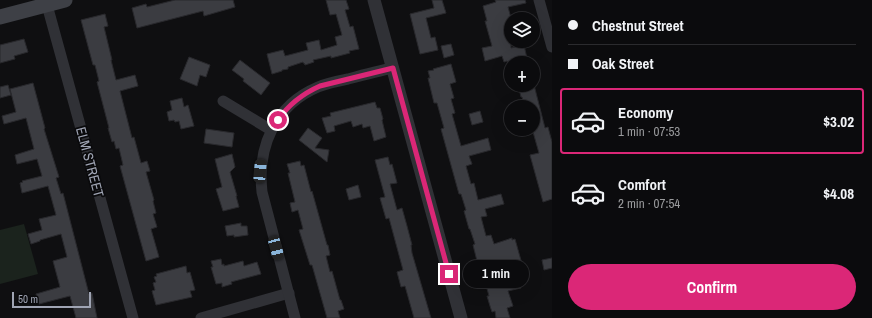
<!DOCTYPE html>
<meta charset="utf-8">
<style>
:root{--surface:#0b0b0d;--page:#141416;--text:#f1f3f6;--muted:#9a9b9d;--line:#2b2b2e;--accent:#db2777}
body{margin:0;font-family:"Archivo Narrow",sans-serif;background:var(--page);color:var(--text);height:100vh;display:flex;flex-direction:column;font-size:15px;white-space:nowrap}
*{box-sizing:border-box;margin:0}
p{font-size:13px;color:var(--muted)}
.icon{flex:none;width:22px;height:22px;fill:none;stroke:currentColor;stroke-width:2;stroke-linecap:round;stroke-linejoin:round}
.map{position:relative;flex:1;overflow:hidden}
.drawer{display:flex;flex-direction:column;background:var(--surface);width:320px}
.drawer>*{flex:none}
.banner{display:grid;align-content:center;height:88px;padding:0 16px;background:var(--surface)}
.tools{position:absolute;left:504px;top:12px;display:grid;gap:8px}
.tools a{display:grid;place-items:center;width:36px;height:36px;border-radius:50%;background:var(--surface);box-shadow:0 4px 16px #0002,0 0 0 1px var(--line);font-size:20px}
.scale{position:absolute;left:12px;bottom:10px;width:79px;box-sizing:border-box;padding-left:4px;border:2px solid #9fa4b3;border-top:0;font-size:11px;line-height:14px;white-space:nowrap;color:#9fa4b3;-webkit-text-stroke:3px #0a0a0c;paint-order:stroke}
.end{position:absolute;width:18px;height:18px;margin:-9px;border:5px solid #db2777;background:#fff;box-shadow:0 0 0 2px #fff}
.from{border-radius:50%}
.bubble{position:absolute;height:28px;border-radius:14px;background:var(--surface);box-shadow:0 4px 16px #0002,0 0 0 1px var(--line);font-size:13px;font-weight:700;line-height:28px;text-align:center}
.car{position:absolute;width:12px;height:24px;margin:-12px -6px;border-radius:5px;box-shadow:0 0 3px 1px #0007;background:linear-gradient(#222 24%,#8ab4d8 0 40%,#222 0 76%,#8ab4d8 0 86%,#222 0)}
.banner b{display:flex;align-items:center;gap:14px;height:38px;font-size:15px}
.banner b+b{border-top:1px solid var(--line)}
.banner i{width:10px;height:10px;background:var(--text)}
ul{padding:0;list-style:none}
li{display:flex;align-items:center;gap:12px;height:66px;margin:0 8px 6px;padding:0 8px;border:2px solid transparent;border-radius:4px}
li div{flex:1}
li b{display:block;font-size:15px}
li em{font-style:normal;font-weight:700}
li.on{border-color:var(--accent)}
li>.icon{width:36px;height:36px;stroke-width:1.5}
.button{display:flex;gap:8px;margin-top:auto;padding:8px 16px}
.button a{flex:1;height:46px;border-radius:24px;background:var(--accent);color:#fff;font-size:16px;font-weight:700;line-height:46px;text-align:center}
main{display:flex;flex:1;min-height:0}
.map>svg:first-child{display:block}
.green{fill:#1b231d}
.building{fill:#3b3c41;stroke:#29292d}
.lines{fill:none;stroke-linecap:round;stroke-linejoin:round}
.minor{stroke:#303136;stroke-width:11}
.tertiary{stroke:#303136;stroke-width:13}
.secondary{stroke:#3e4046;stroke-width:15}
.route{stroke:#db2777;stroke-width:5}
.labels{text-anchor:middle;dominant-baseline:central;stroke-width:3.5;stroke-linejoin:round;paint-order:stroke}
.street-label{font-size:14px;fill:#9fa4b3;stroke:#0a0a0c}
</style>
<main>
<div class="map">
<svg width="552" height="318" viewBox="0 0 552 318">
<rect width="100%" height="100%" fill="#0f0f11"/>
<!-- green -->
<polygon class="green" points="24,224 38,274 0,284 0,230"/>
<!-- building -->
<g class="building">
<polygon points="175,0 233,0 235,7 204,16 203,11 137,28 132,8 146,4 147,7"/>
<polygon points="326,0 346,0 349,9 345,10 350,27 353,26 359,49 349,51 350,53 331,58 331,56 313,60 314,62 305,65 304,63 303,63 303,62 288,67 288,69 282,70 282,71 272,74 267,54 283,50 285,56 308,50 306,43 319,40 321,50 337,45 335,37 342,35 336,14 330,15"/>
<polygon points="432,0 442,0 446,13 426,18 431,38 435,37 438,50 420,54 410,14 434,8"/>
<polygon points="495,0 525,0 526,3 508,7 511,18 511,48 524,45 528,63 508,63 507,61 504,62 502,56 485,61 482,48 492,46 485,21 487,21 483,6 496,2"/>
<polygon points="105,14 108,26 104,27 112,60 111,60 116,80 135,75 138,86 120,91 132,138 134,137 141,163 147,161 150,171 146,172 154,200 153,201 156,213 153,214 157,227 151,229 159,257 146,261 120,166 123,165 119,148 116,149 114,141 112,142 108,128 109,128 97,82 99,81 95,65 93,65 81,20"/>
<polygon points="24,39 28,52 14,56 15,59 0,63 0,45"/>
<polygon points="451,44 454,55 444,58 441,46"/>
<polygon points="189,57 210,65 206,77 200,75 197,86 180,79"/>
<polygon points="240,60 270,83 261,95 243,81 244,79 232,70"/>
<polygon points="451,64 456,82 450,84 454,98 451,99 455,113 452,114 461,146 488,138 491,150 469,156 472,164 466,166 471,184 474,183 478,200 501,194 504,204 485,209 487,216 481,217 486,236 491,235 494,244 512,238 512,240 515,239 522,264 515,266 521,288 508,291 513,306 507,308 510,318 496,318 495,311 492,312 490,306 487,296 489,296 483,274 481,275 478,265 473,245 475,244 470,229 469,229 464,211 466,210 461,194 459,194 441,129 444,128 437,103 434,103 428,78 430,78 428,71 434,70 433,69"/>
<polygon points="33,83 45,128 44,129 59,177 56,178 61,194 63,193 89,294 92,293 97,318 76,318 70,296 39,304 36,294 60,287 53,261 67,257 61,234 40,240 40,241 31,244 28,234 42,230 39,219 56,215 48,186 22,193 20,183 23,182 22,181 42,176 37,159 17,164 15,155 34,149 26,118 4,124 2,116 16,112 10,89"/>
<polygon points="8,85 11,95 0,98 0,87"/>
<polygon points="518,85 534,85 545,128 548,127 552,142 552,199 543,202 530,155 539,153 533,132 533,104 525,106 522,97 521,97"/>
<polygon points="182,98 184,107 188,105 194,126 181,129 179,121 175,122 174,120 169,121 167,112 172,110 170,101"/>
<polygon points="375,102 377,108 380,108 383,119 382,120 386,137 374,141 370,126 363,128 362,124 353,127 351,121 334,126 335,131 327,133 322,118 331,116 330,113"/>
<polygon points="480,111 483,122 472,125 469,114"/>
<polygon points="308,128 322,138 315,148 329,150 327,162 299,140"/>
<polygon points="206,129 234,133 232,147 204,143"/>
<polygon points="232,154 235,167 230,172 237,196 236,196 239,207 223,211 216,189 222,187 215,159"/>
<polygon points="388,157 390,165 392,164 397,183 390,184 397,210 402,208 407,226 412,245 411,245 412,253 431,318 414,318 405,286 401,287 397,272 403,270 389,218 386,219 380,198 385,197 375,160"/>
<polygon points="300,161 301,166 304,165 311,192 312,191 327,245 328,245 330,255 326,256 330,272 332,271 340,300 341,300 344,309 338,311 340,318 327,318 312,265 310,265 299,230 303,229 298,210 292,212 290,203 295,202 288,173 290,173 287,164"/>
<polygon points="358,185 361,197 349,200 346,189"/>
<polygon points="241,223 241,226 247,226 248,235 234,237 234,235 227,236 225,226"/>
<polygon points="552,258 552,268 544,270 542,260"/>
<polygon points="221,259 222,265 224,264 224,266 243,261 244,266 257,262 261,274 231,282 232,284 222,287 222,283 216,284 211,267 213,267 211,261"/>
<polygon points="186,266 187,273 190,272 195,290 190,291 192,297 156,305 152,291 155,290 153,283 156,282 154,277 157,276 156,274"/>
</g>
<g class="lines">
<!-- minor -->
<g class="minor">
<polyline points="539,0 552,47"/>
<polyline points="47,5 133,318"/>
<polyline points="223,101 271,130"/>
<polyline points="201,318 289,293"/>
<path d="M295,318L262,192C257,147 275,105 318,87C328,83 338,81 348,79C363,75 378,71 393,68"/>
</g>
<!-- tertiary -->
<polyline class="tertiary" points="374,0 461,318"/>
<!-- secondary -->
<polyline class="secondary" points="0,17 65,0"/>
</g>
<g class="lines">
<!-- route -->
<path class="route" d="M278,120C289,104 302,94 320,86L393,68L449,274"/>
</g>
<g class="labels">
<!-- street labels -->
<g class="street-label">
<text transform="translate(90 162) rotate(75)">ELM STREET</text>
</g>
</g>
</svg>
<div class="tools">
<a><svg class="icon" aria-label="layers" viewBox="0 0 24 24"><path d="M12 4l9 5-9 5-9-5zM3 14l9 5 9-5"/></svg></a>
<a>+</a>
<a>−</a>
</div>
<div class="scale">50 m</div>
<i class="end from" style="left:278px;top:120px"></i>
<i class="end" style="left:449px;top:274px"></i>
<div class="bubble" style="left:463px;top:260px;width:66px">1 min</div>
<i class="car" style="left:260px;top:171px;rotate:5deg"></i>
<i class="car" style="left:276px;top:248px;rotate:165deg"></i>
</div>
<section class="drawer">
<div class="banner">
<b><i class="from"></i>Chestnut Street</b>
<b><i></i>Oak Street</b>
</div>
<ul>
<li class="on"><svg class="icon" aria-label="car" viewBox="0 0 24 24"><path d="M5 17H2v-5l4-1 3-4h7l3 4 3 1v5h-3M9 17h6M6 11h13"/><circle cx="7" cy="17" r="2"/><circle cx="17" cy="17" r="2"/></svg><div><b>Economy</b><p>1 min · 07:53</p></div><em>$3.02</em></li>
<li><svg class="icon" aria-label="car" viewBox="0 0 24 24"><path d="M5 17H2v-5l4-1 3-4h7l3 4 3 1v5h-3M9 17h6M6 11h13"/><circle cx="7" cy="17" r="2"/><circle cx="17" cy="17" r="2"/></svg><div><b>Comfort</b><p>2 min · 07:54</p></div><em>$4.08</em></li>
</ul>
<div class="button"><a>Confirm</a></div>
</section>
</main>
